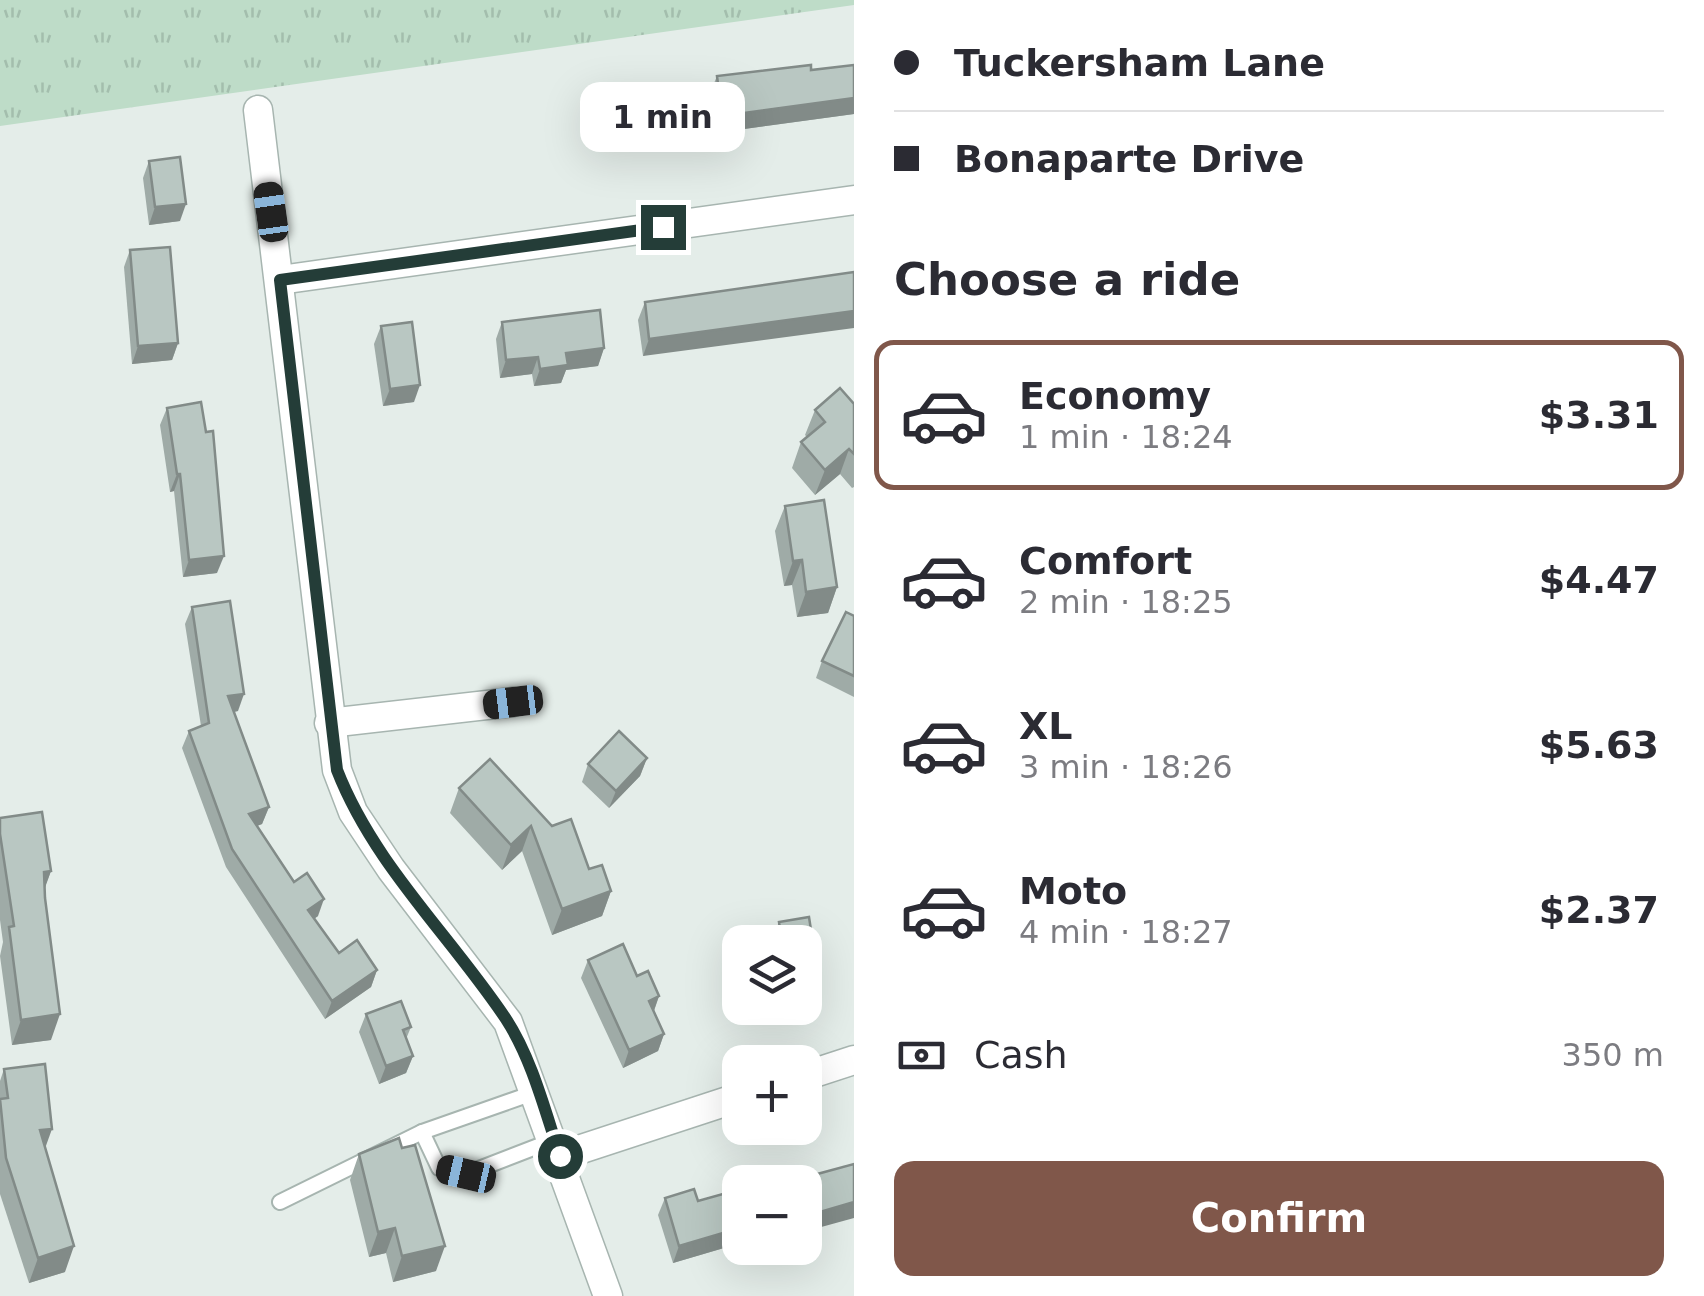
<!DOCTYPE html>
<meta charset="utf-8">
<style>
:root{--surface:#fff;--page:#f2f2f3;--text:#2b2b33;--muted:#7c7c81;--line:#e1e1e2;--accent:#80574a}
body{margin:0;font-family:"DejaVu Sans",sans-serif;background:var(--page);color:var(--text);height:100vh;display:flex;flex-direction:column;font-size:38px;white-space:nowrap}
*{box-sizing:border-box;margin:0}
p{font-size:32px;color:var(--muted)}
.icon{flex:none;width:55px;height:55px;fill:none;stroke:currentColor;stroke-width:2;stroke-linecap:round;stroke-linejoin:round}
.map{position:relative;flex:1;overflow:hidden}
.drawer{display:flex;flex-direction:column;background:var(--surface);width:850px}
.drawer>*{flex:none}
.guide{display:grid;align-content:center;height:220px;padding:0 40px;background:var(--surface)}
.fabs{position:absolute;left:722px;top:925px;display:grid;gap:20px}
.fabs a{display:grid;place-items:center;width:100px;height:100px;border-radius:20px;background:var(--surface);box-shadow:0 10px 40px #0002;font-size:50px}
.end{position:absolute;width:45px;height:45px;margin:-22px;border:12px solid #243d38;background:#fff;box-shadow:0 0 0 5px #fff}
.from{border-radius:50%}
.bubble{position:absolute;height:70px;border-radius:20px;background:var(--surface);box-shadow:0 10px 40px #0002;font-size:32px;font-weight:800;line-height:70px;text-align:center}
.car{position:absolute;width:30px;height:60px;margin:-30px -15px;border-radius:12px;box-shadow:0 0 8px 2px #0007;background:linear-gradient(#222 24%,#8ab4d8 0 40%,#222 0 76%,#8ab4d8 0 86%,#222 0)}
.guide b{display:flex;align-items:center;gap:35px;height:95px;font-size:38px}
.guide b+b{border-top:2px solid var(--line)}
.guide i{width:25px;height:25px;background:var(--text)}
ul{padding:0;list-style:none}
li{display:flex;align-items:center;gap:30px;height:150px;margin:0 20px 15px;padding:0 20px;border:5px solid transparent;border-radius:20px}
li div{flex:1}
li b{display:block;font-size:38px}
li em{font-style:normal;font-weight:800}
li.on{border-color:var(--accent)}
li>.icon{width:90px;height:90px;stroke-width:1.5}
h2{padding:0 40px;font-size:45px;line-height:120px}
.pay{display:flex;align-items:center;gap:25px;height:110px;padding:0 40px;font-size:38px}
.pay p{margin-inline-start:auto}
.primary-button{display:flex;gap:20px;margin-top:auto;padding:20px 40px}
.primary-button a{flex:1;height:115px;border-radius:20px;background:var(--accent);color:#fff;font-size:40px;font-weight:800;line-height:115px;text-align:center}
main{display:flex;flex:1;min-height:0}
.map>svg:first-child{display:block}
.grass{fill:url(#grass-tufts)}
.lines{fill:none;stroke-linecap:round;stroke-linejoin:round}
.service-casing{stroke:#a7b5b0;stroke-width:18}
.minor-casing{stroke:#a7b5b0;stroke-width:31}
.service{stroke:#fff;stroke-width:14}
.minor{stroke:#fff;stroke-width:28}
.wall{fill:#9faba7}
.shaded-wall{fill:#828b88}
.building{fill:#b9c7c2;stroke:#828b88;stroke-width:2.5}
.route{stroke:#243d38;stroke-width:12}
</style>
<main>
<div class="map">
<svg width="854" height="1296" viewBox="0 0 854 1296">
<defs>
<pattern id="grass-tufts" width="24" height="20" patternUnits="userSpaceOnUse" patternTransform="scale(2.5)"><rect width="24" height="20" fill="#bedcc8"/><path d="M3 7l-1-3M5 7V3M7 7l1-3M15 17l-1-3M17 17v-4M19 17l1-3" fill="none" stroke="#a3bead"/></pattern>
</defs>
<rect width="100%" height="100%" fill="#e4ede9"/>
<!-- grass -->
<polygon class="grass" points="0,0 854,0 854,5 0,126"/>
<g class="lines">
<defs>
<g id="service">
<polyline points="422,1132 439,1168 466,1174 554,1140"/>
<polyline points="280,1202 422,1132 536,1092"/>
</g>
<g id="minor">
<polyline points="258,110 337,770 353,812 391,869 508,1022 608,1296"/>
<polyline points="280,280 854,200"/>
<polyline points="329,723 513,702"/>
<polyline points="805,1076 854,1060"/>
<polyline points="560,1156 740,1097"/>
</g>
</defs>
<!-- service casing -->
<use href="#service" class="service-casing"/>
<!-- minor casing -->
<use href="#minor" class="minor-casing"/>
<!-- service -->
<use href="#service" class="service"/>
<!-- minor -->
<use href="#minor" class="minor"/>
</g>
<!-- wall -->
<g class="wall">
<polygon points="854,65 854,114 715,133 710,93 717,76 811,70"/>
<polygon points="149,161 180,221 149,225 143,178"/>
<polygon points="130,250 178,343 172,360 132,364 124,267"/>
<polygon points="854,272 643,356 638,320 645,302"/>
<polygon points="502,322 604,348 598,366 566,370 561,383 534,386 532,374 500,378 496,339"/>
<polygon points="381,326 414,402 383,406 374,344"/>
<polygon points="854,404 854,487 852,488 840,474 815,495 792,468 801,442 807,437 805,435 815,410"/>
<polygon points="167,408 217,573 183,577 174,491 170,492 160,425"/>
<polygon points="785,506 837,587 828,613 797,617 792,585 784,586 775,531"/>
<polygon points="192,607 238,711 234,712 269,807 262,824 257,826 318,916 314,919 339,953 377,970 371,987 325,1019 226,867 182,748 189,731 201,726 185,624"/>
<polygon points="854,616 854,697 816,678 822,661"/>
<polygon points="647,758 640,776 609,808 582,782 588,764"/>
<polygon points="490,759 589,869 611,891 602,916 552,935 522,851 502,870 450,813 459,788"/>
<polygon points="0,818 51,871 44,889 51,1040 12,1045 0,956 3,942 0,920"/>
<polygon points="809,917 815,956 809,973 805,974 805,942 773,942 772,939 779,922"/>
<polygon points="588,960 637,976 659,996 654,1011 664,1034 658,1051 623,1068 581,978"/>
<polygon points="366,1014 411,1027 406,1039 413,1056 406,1073 379,1084 359,1032"/>
<polygon points="4,1069 45,1148 65,1272 29,1283 0,1194 0,1081"/>
<polygon points="359,1154 436,1271 393,1282 386,1253 369,1257 350,1180"/>
<polygon points="854,1164 814,1229 805,1198 805,1190 810,1176"/>
<polygon points="665,1198 698,1201 734,1245 673,1263 658,1215"/>
</g>
<!-- shaded-wall -->
<g class="shaded-wall">
<polygon points="854,98 854,114 715,133 722,116"/>
<polygon points="186,204 180,221 149,225 155,207"/>
<polygon points="854,311 854,328 643,356 649,339"/>
<polygon points="178,343 172,360 132,364 138,346"/>
<polygon points="604,348 598,366 566,370 561,383 534,386 540,369 566,353"/>
<polygon points="538,357 532,374 500,378 506,360"/>
<polygon points="420,385 414,402 383,406 390,389"/>
<polygon points="849,449 840,474 815,495 825,470"/>
<polygon points="177,474 180,474 174,491 170,492"/>
<polygon points="224,556 217,573 183,577 189,560"/>
<polygon points="802,560 792,585 784,586 793,561"/>
<polygon points="837,587 828,613 797,617 806,592"/>
<polygon points="244,694 238,711 222,714 228,696"/>
<polygon points="647,758 640,776 609,808 616,791"/>
<polygon points="269,807 262,824 243,831 249,814"/>
<polygon points="531,826 522,851 502,870 511,845"/>
<polygon points="51,871 42,896 44,872"/>
<polygon points="611,891 602,916 552,935 562,909"/>
<polygon points="324,899 318,916 302,927 308,910"/>
<polygon points="815,956 809,973 805,974 805,957"/>
<polygon points="377,970 371,987 325,1019 332,1001"/>
<polygon points="659,996 653,1013 649,1001"/>
<polygon points="60,1014 51,1040 12,1045 21,1020"/>
<polygon points="664,1034 658,1051 623,1068 629,1050"/>
<polygon points="413,1056 406,1073 379,1084 386,1066"/>
<polygon points="52,1129 43,1154 40,1130"/>
<polygon points="854,1202 854,1218 814,1229 820,1212"/>
<polygon points="395,1228 386,1253 369,1257 378,1232"/>
<polygon points="740,1228 734,1245 673,1263 679,1246"/>
<polygon points="74,1246 65,1272 29,1283 38,1258"/>
<polygon points="445,1246 436,1271 393,1282 402,1256"/>
</g>
<!-- building -->
<g class="building">
<polygon points="811,65 811,70 854,65 854,98 722,116 717,76"/>
<polygon points="180,157 186,204 155,207 149,161"/>
<polygon points="170,247 178,343 138,346 130,250"/>
<polygon points="854,272 854,311 649,339 645,302"/>
<polygon points="600,310 604,348 566,353 568,365 540,369 538,357 506,360 502,322"/>
<polygon points="412,322 420,385 390,389 381,326"/>
<polygon points="840,388 854,404 854,454 849,449 825,470 801,442 825,422 815,410"/>
<polygon points="201,402 206,432 213,431 224,556 189,560 180,474 177,474 167,408"/>
<polygon points="824,500 837,587 806,592 802,560 793,561 785,506"/>
<polygon points="230,601 244,694 228,696 269,807 249,814 294,882 307,873 324,899 308,910 339,953 357,940 377,970 332,1001 232,849 189,731 209,723 192,607"/>
<polygon points="846,612 854,616 854,676 822,661"/>
<polygon points="619,731 647,758 616,791 588,764"/>
<polygon points="490,759 552,826 571,819 589,869 602,865 611,891 562,909 531,826 511,845 459,788"/>
<polygon points="42,812 51,871 44,872 45,898 60,1014 21,1020 9,927 14,926 0,834 0,818"/>
<polygon points="809,917 815,956 805,957 805,942 782,942 779,922"/>
<polygon points="623,944 637,976 648,971 659,996 649,1001 664,1034 629,1050 588,960"/>
<polygon points="401,1001 411,1027 403,1030 413,1056 386,1066 366,1014"/>
<polygon points="45,1064 52,1129 40,1130 74,1246 38,1258 6,1158 0,1099 8,1098 4,1069"/>
<polygon points="399,1138 402,1148 415,1145 445,1246 402,1256 395,1228 378,1232 359,1154"/>
<polygon points="854,1164 854,1202 820,1212 810,1176"/>
<polygon points="694,1189 698,1201 730,1192 740,1228 679,1246 665,1198"/>
</g>
<g class="lines">
<!-- route -->
<path class="route" d="M560,1156C545,1111 532,1059 506,1019C450,935 374,865 337,770L280,280L663,227"/>
</g>
</svg>
<div class="fabs">
<a><svg class="icon" aria-label="layers" viewBox="0 0 24 24"><path d="M12 4l9 5-9 5-9-5zM3 14l9 5 9-5"/></svg></a>
<a>+</a>
<a>−</a>
</div>
<i class="end from" style="left:560px;top:1156px"></i>
<i class="end" style="left:663px;top:227px"></i>
<div class="bubble" style="left:580px;top:82px;width:165px">1 min</div>
<i class="car" style="left:271px;top:212px;rotate:352deg"></i>
<i class="car" style="left:513px;top:702px;rotate:263deg"></i>
<i class="car" style="left:466px;top:1174px;rotate:283deg"></i>
</div>
<section class="drawer">
<div class="guide">
<b><i class="from"></i>Tuckersham Lane</b>
<b><i></i>Bonaparte Drive</b>
</div>
<h2>Choose a ride</h2>
<ul>
<li class="on"><svg class="icon" aria-label="car" viewBox="0 0 24 24"><path d="M5 17H2v-5l4-1 3-4h7l3 4 3 1v5h-3M9 17h6M6 11h13"/><circle cx="7" cy="17" r="2"/><circle cx="17" cy="17" r="2"/></svg><div><b>Economy</b><p>1 min · 18:24</p></div><em>$3.31</em></li>
<li><svg class="icon" aria-label="car" viewBox="0 0 24 24"><path d="M5 17H2v-5l4-1 3-4h7l3 4 3 1v5h-3M9 17h6M6 11h13"/><circle cx="7" cy="17" r="2"/><circle cx="17" cy="17" r="2"/></svg><div><b>Comfort</b><p>2 min · 18:25</p></div><em>$4.47</em></li>
<li><svg class="icon" aria-label="car" viewBox="0 0 24 24"><path d="M5 17H2v-5l4-1 3-4h7l3 4 3 1v5h-3M9 17h6M6 11h13"/><circle cx="7" cy="17" r="2"/><circle cx="17" cy="17" r="2"/></svg><div><b>XL</b><p>3 min · 18:26</p></div><em>$5.63</em></li>
<li><svg class="icon" aria-label="car" viewBox="0 0 24 24"><path d="M5 17H2v-5l4-1 3-4h7l3 4 3 1v5h-3M9 17h6M6 11h13"/><circle cx="7" cy="17" r="2"/><circle cx="17" cy="17" r="2"/></svg><div><b>Moto</b><p>4 min · 18:27</p></div><em>$2.37</em></li>
</ul>
<div class="pay"><svg class="icon" aria-label="cash" viewBox="0 0 24 24"><path d="M3 7h18v10H3z"/><circle cx="12" cy="12" r="2"/></svg>Cash<p>350 m</p></div>
<div class="primary-button"><a>Confirm</a></div>
</section>
</main>
